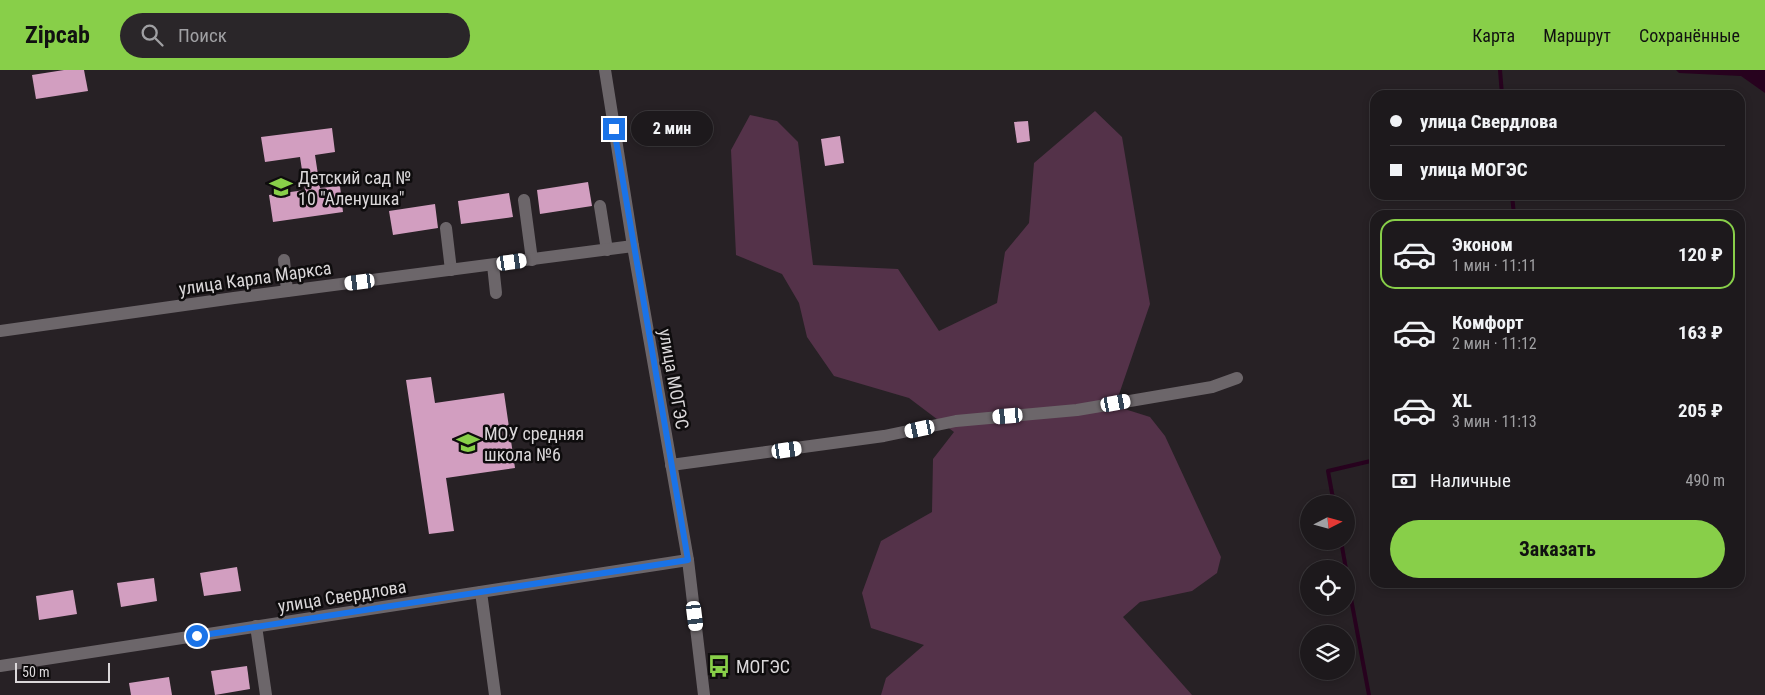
<!DOCTYPE html>
<html lang="ru">
<meta charset="utf-8">
<style>
:root{--surface:#1d191c;--page:#2a2629;--text:#f1f3f6;--muted:#a0a0a3;--line:#3b383b;--accent:#88cf49}
body{margin:0;font-family:"Roboto Condensed",sans-serif;background:var(--page);color:var(--text);height:100vh;display:flex;flex-direction:column;font-size:19px;white-space:nowrap}
*{box-sizing:border-box;margin:0}
p{font-size:16px;color:var(--muted)}
.icon{flex:none;width:28px;height:28px;fill:none;stroke:currentColor;stroke-width:2;stroke-linecap:round;stroke-linejoin:round}
.map{position:relative;flex:1;overflow:hidden}
.side{position:absolute;left:1370px;top:140px;width:375px;height:378px;display:flex;flex-direction:column;background:var(--surface);border-radius:15px;box-shadow:0 2px 8px #0003,0 0 0 1px var(--line)}
.side>*{flex:none}
.banner{position:absolute;left:1370px;top:20px;width:375px;height:110px;border-radius:15px;box-shadow:0 2px 8px #0003,0 0 0 1px var(--line);display:grid;align-content:center;height:110px;padding:0 20px;background:var(--surface)}
.needle{width:32px;rotate:84deg}
.controls{position:absolute;left:1300px;top:425px;display:grid;gap:10px}
.controls a{display:grid;place-items:center;width:55px;height:55px;border-radius:50%;background:var(--surface);box-shadow:0 2px 8px #0003,0 0 0 1px var(--line);font-size:25px}
.scale{position:absolute;left:15px;bottom:12px;width:95px;box-sizing:border-box;padding-left:5px;border:2px solid #dbd8da;border-top:0;font-size:14px;line-height:18px;white-space:nowrap;color:#dbd8da;-webkit-text-stroke:4px #0e0c0d;paint-order:stroke}
.end{position:absolute;width:22px;height:22px;margin:-11px;border:6px solid #1a73e8;background:#fff;box-shadow:0 0 0 2px #fff}
.from{border-radius:50%}
.bubble{position:absolute;height:35px;border-radius:18px;background:var(--surface);box-shadow:0 2px 8px #0003,0 0 0 1px var(--line);font-size:16px;font-weight:700;line-height:35px;text-align:center}
.car{position:absolute;width:15px;height:30px;margin:-15px -8px;border-radius:6px;box-shadow:0 0 4px 1px #0007;background:linear-gradient(#fff 24%,#345 0 40%,#fff 0 76%,#345 0 86%,#fff 0)}
.banner b{display:flex;align-items:center;gap:18px;height:48px;font-size:19px}
.banner b+b{border-top:1px solid var(--line)}
.banner i{width:12px;height:12px;background:var(--text)}
ul{padding:9px 0 0;list-style:none}
li{display:flex;align-items:center;gap:15px;height:70px;margin:0 10px 8px;padding:0 10px;border:2px solid transparent;border-radius:15px}
li div{flex:1}
li b{display:block;font-size:19px}
li em{font-style:normal;font-weight:700}
li.active{border-color:var(--accent)}
li>.icon{width:45px;height:45px;stroke-width:1.5}
.pay{display:flex;align-items:center;gap:12px;height:55px;padding:0 20px;font-size:19px}
.pay p{margin-inline-start:auto}
.action{display:flex;gap:10px;margin-top:auto;padding:10px 20px}
.action a{flex:1;height:58px;border-radius:30px;background:var(--accent);color:#111;font-size:20px;font-weight:700;line-height:58px;text-align:center}
header{display:flex;align-items:center;gap:30px;box-sizing:border-box;height:70px;padding:0 25px;background:var(--accent);color:#111}
header strong{font-size:24px}
nav{display:flex;gap:28px;margin-inline-start:auto;font-size:18px}
.search{width:350px;height:45px;background:var(--page);display:flex;align-items:center;gap:12px;box-sizing:border-box;padding:0 18px;border-radius:28px;color:var(--muted);font-size:19px}
.map>svg:first-child{display:block}
.green{fill:#543249}
.water{fill:#27021e}
.lines{fill:none;stroke-linecap:round;stroke-linejoin:round}
.stream{stroke:#27021e;stroke-width:4}
.building{fill:#d29ec0}
.minor{stroke:#6c666a;stroke-width:12}
.route{stroke:#1a73e8;stroke-width:6}
.labels{text-anchor:middle;dominant-baseline:central;stroke-width:5;stroke-linejoin:round;paint-order:stroke}
.poi-label{font-size:18px;fill:#dbd8da;stroke:#0e0c0d;text-anchor:start}
.street-label{font-size:18px;fill:#dbd8da;stroke:#0e0c0d}
</style>
<header>
<strong>Zipcab</strong>
<div class="search"><svg class="icon" aria-label="search" viewBox="0 0 24 24"><circle cx="10" cy="10" r="6"/><path d="M15 15l6 6"/></svg>Поиск</div>
<nav><a>Карта</a><a>Маршрут</a><a>Сохранённые</a></nav>
</header>
<div class="map">
<svg width="1765" height="625" viewBox="0 0 1765 625">
<rect width="100%" height="100%" fill="#272125"/>
<!-- green -->
<polygon class="green" points="1095,41 1122,67 1150,234 1115,336 1150,347 1165,366 1221,487 1217,503 1192,521 1140,532 1123,547 1192,625 881,625 886,608 924,575 871,558 862,523 881,471 932,442 933,389 954,362 909,328 834,306 807,267 799,233 782,204 736,185 731,80 750,45 777,51 798,72 813,195 898,199 939,261 997,233 1005,182 1029,153 1034,93"/>
<!-- water -->
<polygon class="water" points="1676,0 1765,0 1765,23 1741,6 1679,3"/>
<g class="lines">
<!-- stream -->
<g class="stream">
<polyline points="1500,0 1502,25"/>
<polyline points="1512,125 1514,145"/>
<polyline points="1334,434 1328,401 1375,390"/>
<polyline points="1341,471 1346,499"/>
<polyline points="1346,502 1369,625"/>
</g>
</g>
<!-- building -->
<g class="building">
<polygon points="64,0 84,0 88,21 36,29 32,5"/>
<polygon points="1028,51 1030,71 1017,73 1014,52"/>
<polygon points="332,58 335,82 315,85 320,118 340,116 343,142 273,152 269,125 305,120 300,87 265,92 261,67"/>
<polygon points="840,66 844,93 825,96 821,69"/>
<polygon points="588,112 592,136 540,144 537,120"/>
<polygon points="509,123 513,147 461,154 458,131"/>
<polygon points="435,134 438,158 393,165 389,141"/>
<polygon points="431,307 435,333 504,323 515,398 446,408 454,461 429,464 406,310"/>
<polygon points="237,497 241,521 204,526 200,503"/>
<polygon points="154,508 157,531 121,537 117,513"/>
<polygon points="73,520 77,544 39,550 36,526"/>
<polygon points="247,596 250,619 215,625 211,601"/>
<polygon points="169,607 172,625 131,625 129,613"/>
</g>
<g class="lines">
<!-- minor -->
<g class="minor">
<polyline points="605,0 633,176 688,490 704,625"/>
<polyline points="524,130 532,190"/>
<polyline points="600,136 607,180"/>
<polyline points="446,158 451,200"/>
<polyline points="284,190 287,221"/>
<polyline points="493,195 496,223"/>
<polyline points="0,261 234,228 633,176"/>
<polyline points="671,395 884,366 956,351 1077,340 1212,317 1237,308"/>
<polyline points="481,522 495,625"/>
<polyline points="256,556 266,625"/>
<polyline points="0,596 688,490"/>
</g>
</g>
<g class="lines">
<!-- route -->
<polyline class="route" points="197,566 688,490 614,59"/>
</g>
<!-- icons -->
<defs>
<symbol id="school-bare" viewBox="-9 -9 18 18"><path d="M0-5L7-2L0 1L-7-2ZM-4 1L0 2.5L4 1V4Q0 6-4 4Z" fill="#88cf49" stroke="#0e0c0d" stroke-width="2.5" paint-order="stroke"/></symbol>
<symbol id="bus-bare" viewBox="-9 -9 18 18"><path d="M-5-6H5V4H4V6H2V4H-2V6H-4V4H-5ZM-3.5-4V0h7V-4ZM-3.5 1.2v1.5H-2V1.2ZM2 1.2v1.5H3.5V1.2Z" fill="#88cf49" stroke="#0e0c0d" stroke-width="2.5" paint-order="stroke"/></symbol>
</defs>
<g fill-rule="evenodd">
<use href="#school-bare" x="265" y="101" width="32" height="32"/>
<use href="#school-bare" x="452" y="357" width="32" height="32"/>
<use href="#bus-bare" x="703" y="580" width="32" height="32"/>
</g>
<g class="labels">
<!-- poi labels -->
<g class="poi-label">
<text x="298" y="107">Детский сад №<tspan x="298" dy="21">10 "Аленушка"</tspan></text>
<text x="484" y="363">МОУ средняя<tspan x="484" dy="21">школа №6</tspan></text>
<text x="736" y="596">МОГЭС</text>
</g>
<!-- street labels -->
<g class="street-label">
<text transform="translate(255 208) rotate(-8)">улица Карла Маркса</text>
<text transform="translate(674 309) rotate(80)">улица МОГЭС</text>
<text transform="translate(342 526) rotate(-9)">улица Свердлова</text>
</g>
</g>
</svg>
<div class="controls">
<a><svg class="needle" viewBox="-14 -14 28 28"><path d="M0-13l5 13h-10z" fill="#e53935"/><path d="M0 13l5-13h-10z" fill="#a0a0a3"/></svg></a>
<a><svg class="icon" aria-label="locate" viewBox="0 0 24 24"><circle cx="12" cy="12" r="6"/><path d="M12 2v4M12 18v4M2 12h4M18 12h4"/></svg></a>
<a><svg class="icon" aria-label="layers" viewBox="0 0 24 24"><path d="M12 4l9 5-9 5-9-5zM3 14l9 5 9-5"/></svg></a>
</div>
<div class="scale">50 m</div>
<i class="end from" style="left:197px;top:566px"></i>
<i class="end" style="left:614px;top:59px"></i>
<div class="bubble" style="left:631px;top:41px;width:82px">2 мин</div>
<i class="car" style="left:512px;top:192px;rotate:82deg"></i>
<i class="car" style="left:360px;top:212px;rotate:263deg"></i>
<i class="car" style="left:1116px;top:333px;rotate:80deg"></i>
<i class="car" style="left:1008px;top:346px;rotate:265deg"></i>
<i class="car" style="left:920px;top:359px;rotate:258deg"></i>
<i class="car" style="left:787px;top:380px;rotate:82deg"></i>
<i class="car" style="left:695px;top:546px;rotate:173deg"></i>
<div class="banner">
<b><i class="from"></i>улица Свердлова</b>
<b><i></i>улица МОГЭС</b>
</div>
<section class="side">
<ul>
<li class="active"><svg class="icon" aria-label="car" viewBox="0 0 24 24"><path d="M5 17H2v-5l4-1 3-4h7l3 4 3 1v5h-3M9 17h6M6 11h13"/><circle cx="7" cy="17" r="2"/><circle cx="17" cy="17" r="2"/></svg><div><b>Эконом</b><p>1 мин · 11:11</p></div><em>120 ₽</em></li>
<li><svg class="icon" aria-label="car" viewBox="0 0 24 24"><path d="M5 17H2v-5l4-1 3-4h7l3 4 3 1v5h-3M9 17h6M6 11h13"/><circle cx="7" cy="17" r="2"/><circle cx="17" cy="17" r="2"/></svg><div><b>Комфорт</b><p>2 мин · 11:12</p></div><em>163 ₽</em></li>
<li><svg class="icon" aria-label="car" viewBox="0 0 24 24"><path d="M5 17H2v-5l4-1 3-4h7l3 4 3 1v5h-3M9 17h6M6 11h13"/><circle cx="7" cy="17" r="2"/><circle cx="17" cy="17" r="2"/></svg><div><b>XL</b><p>3 мин · 11:13</p></div><em>205 ₽</em></li>
</ul>
<div class="pay"><svg class="icon" aria-label="cash" viewBox="0 0 24 24"><path d="M3 7h18v10H3z"/><circle cx="12" cy="12" r="2"/></svg>Наличные<p>490 m</p></div>
<div class="action"><a>Заказать</a></div>
</section>
</div>
